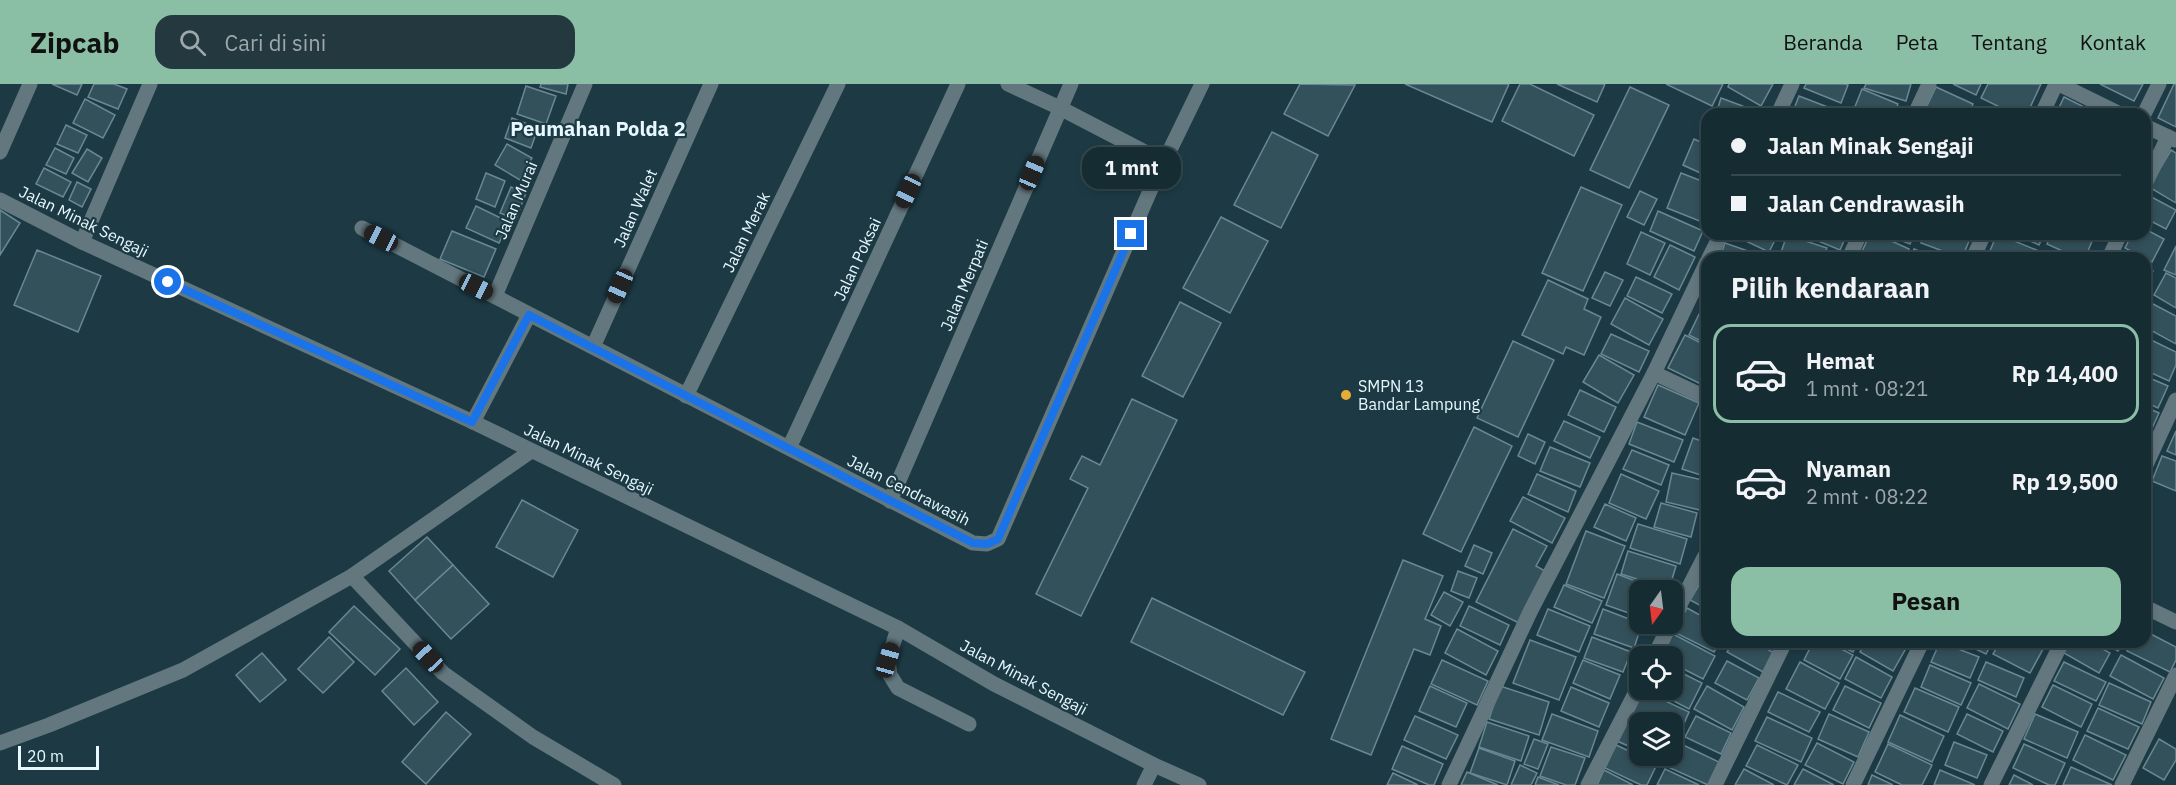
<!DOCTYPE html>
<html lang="id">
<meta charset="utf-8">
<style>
:root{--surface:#162c33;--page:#23383f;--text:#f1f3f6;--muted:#9ea7ac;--line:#35484e;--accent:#8abfa5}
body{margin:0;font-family:"IBM Plex Sans",sans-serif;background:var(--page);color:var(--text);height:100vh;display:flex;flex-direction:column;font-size:22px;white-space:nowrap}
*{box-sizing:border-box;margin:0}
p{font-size:20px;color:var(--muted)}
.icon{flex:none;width:33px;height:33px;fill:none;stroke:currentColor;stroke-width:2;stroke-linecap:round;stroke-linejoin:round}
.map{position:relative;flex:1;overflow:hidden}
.side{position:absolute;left:1701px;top:168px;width:450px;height:396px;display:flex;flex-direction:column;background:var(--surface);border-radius:18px;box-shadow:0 3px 9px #0003,0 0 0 2px var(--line)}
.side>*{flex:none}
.hud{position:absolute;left:1701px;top:24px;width:450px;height:132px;border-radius:18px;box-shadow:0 3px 9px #0003,0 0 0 2px var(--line);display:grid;align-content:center;height:132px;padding:0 30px;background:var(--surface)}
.needle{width:39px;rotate:194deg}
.fabs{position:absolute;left:1629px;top:496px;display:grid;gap:12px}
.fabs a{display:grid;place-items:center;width:54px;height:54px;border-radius:12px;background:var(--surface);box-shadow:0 3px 9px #0003,0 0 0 2px var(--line);font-size:30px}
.scale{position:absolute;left:18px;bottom:15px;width:81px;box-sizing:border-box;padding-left:6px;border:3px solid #e7f8fe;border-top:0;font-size:16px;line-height:21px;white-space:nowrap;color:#e7f8fe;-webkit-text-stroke:4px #1d3a44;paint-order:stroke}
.end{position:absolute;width:27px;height:27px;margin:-14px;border:8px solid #1a73e8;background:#fff;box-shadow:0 0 0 3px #fff}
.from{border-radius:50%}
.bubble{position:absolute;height:42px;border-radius:18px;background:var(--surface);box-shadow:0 3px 9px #0003,0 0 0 2px var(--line);font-size:20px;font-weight:800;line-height:42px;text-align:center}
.car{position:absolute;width:18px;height:36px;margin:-18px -9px;border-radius:8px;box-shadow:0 0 4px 2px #0007;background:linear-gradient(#222 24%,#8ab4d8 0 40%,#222 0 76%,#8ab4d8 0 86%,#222 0)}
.hud b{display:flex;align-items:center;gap:21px;height:57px;font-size:22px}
.hud b+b{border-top:2px solid var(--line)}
.hud i{width:15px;height:15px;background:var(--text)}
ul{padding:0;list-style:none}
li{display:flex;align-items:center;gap:18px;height:99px;margin:0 12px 9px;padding:0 18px;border:3px solid transparent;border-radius:18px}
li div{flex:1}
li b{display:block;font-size:22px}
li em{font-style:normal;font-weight:800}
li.current{border-color:var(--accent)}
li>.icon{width:54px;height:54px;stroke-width:1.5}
h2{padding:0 30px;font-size:27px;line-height:72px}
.action{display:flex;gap:12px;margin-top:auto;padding:12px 30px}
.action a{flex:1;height:69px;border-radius:18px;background:var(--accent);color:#111;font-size:24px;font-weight:800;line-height:69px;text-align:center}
header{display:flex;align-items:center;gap:36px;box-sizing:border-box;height:84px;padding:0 30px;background:var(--accent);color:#111}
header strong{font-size:28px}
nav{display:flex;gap:33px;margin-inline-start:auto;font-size:21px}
.search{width:420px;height:54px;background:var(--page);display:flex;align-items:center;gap:15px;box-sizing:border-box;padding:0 21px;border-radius:18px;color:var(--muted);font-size:22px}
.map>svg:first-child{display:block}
.building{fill:#33515b;stroke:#698893;stroke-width:1.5}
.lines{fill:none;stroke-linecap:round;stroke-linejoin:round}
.service{stroke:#63777e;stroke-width:15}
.minor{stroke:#63777e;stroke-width:15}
.route{stroke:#1a73e8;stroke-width:8}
.poi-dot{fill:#e6ac36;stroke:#1d3a44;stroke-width:2}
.labels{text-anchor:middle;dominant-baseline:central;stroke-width:4.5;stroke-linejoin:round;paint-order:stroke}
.street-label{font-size:16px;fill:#e7f8fe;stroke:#1d3a44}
.poi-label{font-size:16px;fill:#e7f8fe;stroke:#1d3a44;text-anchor:start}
.quarter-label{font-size:20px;font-weight:bold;fill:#e7f8fe;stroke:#1d3a44}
</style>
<header>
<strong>Zipcab</strong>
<div class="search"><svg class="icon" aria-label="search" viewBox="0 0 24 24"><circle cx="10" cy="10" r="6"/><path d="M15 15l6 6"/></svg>Cari di sini</div>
<nav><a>Beranda</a><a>Peta</a><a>Tentang</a><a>Kontak</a></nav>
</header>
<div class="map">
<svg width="2176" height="701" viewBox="0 0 2176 701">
<rect width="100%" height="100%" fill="#1d3a44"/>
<!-- building -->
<g class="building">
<polygon points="52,0 82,0 77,11"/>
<polygon points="94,0 114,0 127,5 118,25 88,13"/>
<polygon points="541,0 568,0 566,10 540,3"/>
<polygon points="1300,0 1355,1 1328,52 1284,30"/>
<polygon points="1405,0 1509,0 1492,38"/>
<polygon points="1520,0 1530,0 1594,31 1574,72 1502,37"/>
<polygon points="1557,0 1605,0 1597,18"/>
<polygon points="1666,0 1723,0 1712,22"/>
<polygon points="1729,0 1773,0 1761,22 1728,3"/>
<polygon points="1806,0 1845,0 1848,1 1841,19 1804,4"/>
<polygon points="1866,0 1911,0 1906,17 1864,4"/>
<polygon points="1953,0 1981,0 1976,11"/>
<polygon points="1988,0 2041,0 2027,30 2014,30 1981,14"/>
<polygon points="2100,0 2143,0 2134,17"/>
<polygon points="2174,0 2176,0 2176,43 2158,34"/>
<polygon points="526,2 556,12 546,40 517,30"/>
<polygon points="1630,3 1669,21 1629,104 1590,86"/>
<polygon points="1936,3 1973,20 1969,30 1928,30 1924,28"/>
<polygon points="1862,5 1898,20 1894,30 1866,30 1854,25"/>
<polygon points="1799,12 1838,27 1837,30 1792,30"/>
<polygon points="2064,13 2096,29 2096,30 2056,30"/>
<polygon points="1721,14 1764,30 1716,30"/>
<polygon points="85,15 115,31 103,54 73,39"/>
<polygon points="1978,24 1992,30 1976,30"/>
<polygon points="512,34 538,44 531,64 505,54"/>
<polygon points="66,41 87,51 78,69 57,60"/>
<polygon points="1272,48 1318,71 1281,144 1234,121"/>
<polygon points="1694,55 1707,61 1707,92 1683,81"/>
<polygon points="507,60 532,74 520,96 495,81"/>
<polygon points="55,64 74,74 66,90 46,81"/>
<polygon points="87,65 102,74 88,98 72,89"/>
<polygon points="2171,66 2176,69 2176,119 2149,103"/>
<polygon points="44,84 71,98 63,113 36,100"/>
<polygon points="486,89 505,97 495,123 476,115"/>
<polygon points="1681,89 1707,99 1707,140 1667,124"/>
<polygon points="77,98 91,105 82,123 69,116"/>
<polygon points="511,103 526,109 516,135 500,129"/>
<polygon points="1581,103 1622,121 1583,207 1542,189"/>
<polygon points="1640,107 1657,115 1644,141 1627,133"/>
<polygon points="2146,110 2176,126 2166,145 2145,134"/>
<polygon points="476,122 509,138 499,159 466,144"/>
<polygon points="0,126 20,139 0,171"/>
<polygon points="1658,127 1703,147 1694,167 1650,147"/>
<polygon points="1221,133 1268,157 1230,229 1183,204"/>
<polygon points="2145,145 2164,155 2152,178 2125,164 2132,150 2145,150"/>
<polygon points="452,147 496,165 484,193 440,175"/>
<polygon points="1641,148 1665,159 1650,191 1627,180"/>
<polygon points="1733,150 1778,150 1769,168 1733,151"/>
<polygon points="1801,150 1847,150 1840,166"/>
<polygon points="1870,150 1876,150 1909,165 1905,174 1859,174"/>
<polygon points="1885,150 1914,150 1910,160"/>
<polygon points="1924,150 1972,150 1962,174 1921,159"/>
<polygon points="1997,150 2039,167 2035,174 1987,174"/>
<polygon points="2015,150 2044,150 2039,161"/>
<polygon points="2051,150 2082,150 2093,155 2085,174 2078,174 2047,160"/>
<polygon points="1787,151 1827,164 1823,174 1779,174"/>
<polygon points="1725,159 1768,174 1720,174"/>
<polygon points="1670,161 1695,173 1679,206 1654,193"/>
<polygon points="2176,162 2176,191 2164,186"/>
<polygon points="1914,165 1937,174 1911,174"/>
<polygon points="37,166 101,192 78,248 14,221"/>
<polygon points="2047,168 2063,174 2045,174"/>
<polygon points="2145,182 2153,187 2145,201"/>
<polygon points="1605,188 1623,196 1610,222 1592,214"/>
<polygon points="2166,189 2176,194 2176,224 2154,211"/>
<polygon points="1636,193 1672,210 1662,229 1627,212"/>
<polygon points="1548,196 1588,215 1584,225 1601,233 1584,271 1566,263 1563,270 1522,251"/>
<polygon points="1707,207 1707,220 1702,218"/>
<polygon points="1625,214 1663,235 1649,261 1611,240"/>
<polygon points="1180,218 1221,239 1183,313 1142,292"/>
<polygon points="2153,220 2176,232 2176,260 2145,243 2145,234"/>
<polygon points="1702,224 1707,227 1707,260 1689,251"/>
<polygon points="1611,250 1649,267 1639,288 1601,270"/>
<polygon points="1685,251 1707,262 1707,298 1705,302 1668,284"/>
<polygon points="2145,253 2176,268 2176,281 2169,297 2145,286"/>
<polygon points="1513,257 1554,276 1518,353 1477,334"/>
<polygon points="1599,271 1634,291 1618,319 1583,298"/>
<polygon points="2145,292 2168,302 2158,324 2145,318"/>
<polygon points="1658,301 1699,319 1685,351 1644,333"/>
<polygon points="1580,306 1616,323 1604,348 1568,331"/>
<polygon points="1132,315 1177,336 1081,532 1036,510 1088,404 1070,395 1082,372 1100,381"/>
<polygon points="2145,323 2159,329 2145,360"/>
<polygon points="1707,330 1707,347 1700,344"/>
<polygon points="1564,337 1600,353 1590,374 1554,357"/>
<polygon points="1637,338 1683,356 1674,378 1629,360"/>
<polygon points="1474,343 1512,362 1461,468 1423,450"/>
<polygon points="2176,347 2176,371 2167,367"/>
<polygon points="1528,350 1545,358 1535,380 1518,372"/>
<polygon points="1693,354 1707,359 1707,393 1682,385"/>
<polygon points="1550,363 1590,379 1580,403 1540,387"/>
<polygon points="1632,366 1669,381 1661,401 1623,385"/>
<polygon points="2162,372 2176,377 2176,407 2152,397"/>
<polygon points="1672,389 1707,397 1707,412 1704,427 1666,418"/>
<polygon points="1537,390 1576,407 1568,428 1528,410"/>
<polygon points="1621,390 1659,407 1646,435 1609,419"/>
<polygon points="1523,413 1565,434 1552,459 1510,437"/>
<polygon points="522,416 578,446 553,493 496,463"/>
<polygon points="1661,419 1697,429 1691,453 1654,443"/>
<polygon points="1605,420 1636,434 1626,457 1594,443"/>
<polygon points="1638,440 1687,455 1680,480 1630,464"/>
<polygon points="1513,445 1547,462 1536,482 1545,487 1519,539 1476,518"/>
<polygon points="1586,447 1625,462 1604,514 1566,500"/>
<polygon points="427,453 453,481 415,516 389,487"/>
<polygon points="1474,461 1492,469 1483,490 1465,482"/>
<polygon points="1628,467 1676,482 1669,505 1621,490"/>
<polygon points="1403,476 1443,492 1425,535 1441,542 1430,571 1414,565 1371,671 1331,655"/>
<polygon points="453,481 489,520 451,555 415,516"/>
<polygon points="1458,487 1477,494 1469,514 1451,507"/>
<polygon points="1617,490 1662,507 1640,507 1640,533 1606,521"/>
<polygon points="1702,496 1707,499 1707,525 1690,516"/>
<polygon points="1564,501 1602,517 1592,539 1554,523"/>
<polygon points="1444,508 1463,518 1450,542 1431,531"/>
<polygon points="1152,514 1305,588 1283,631 1131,558"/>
<polygon points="354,522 400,565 375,591 329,548"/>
<polygon points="1469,522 1509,541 1500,561 1460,542"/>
<polygon points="1687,524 1707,535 1707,558 1720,558 1714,568 1674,548"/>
<polygon points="1548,525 1590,542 1579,568 1537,551"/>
<polygon points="1603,525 1642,540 1634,564 1594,550"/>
<polygon points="1457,545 1498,567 1486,591 1445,569"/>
<polygon points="2145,547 2176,563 2176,576 2170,588 2127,567 2131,558 2145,558"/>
<polygon points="1673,550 1715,572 1703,595 1672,579 1672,573 1661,573"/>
<polygon points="329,553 354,578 323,609 298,585"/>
<polygon points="1592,553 1631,568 1623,588 1584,574"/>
<polygon points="1530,556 1576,573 1559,616 1513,599"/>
<polygon points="1733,558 1755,558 1774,569 1763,588 1727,568"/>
<polygon points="1764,558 1778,558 1774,564"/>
<polygon points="1813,558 1828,558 1853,571 1840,595 1804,576"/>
<polygon points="1832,558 1858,558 1853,568"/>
<polygon points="1866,558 1892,558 1905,566 1893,587 1860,568"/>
<polygon points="1940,558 1979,573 1970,594 1931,578"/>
<polygon points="1961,558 1992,558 1986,570"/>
<polygon points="2000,558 2029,558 2043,565 2030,589 1993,570"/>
<polygon points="2070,558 2090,558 2110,569 2099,589 2064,569"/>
<polygon points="2102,558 2123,558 2118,567"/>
<polygon points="262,569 286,596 260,618 236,591"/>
<polygon points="2121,571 2164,594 2153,615 2110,592"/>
<polygon points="1856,573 1892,593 1881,614 1845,595"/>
<polygon points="1442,576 1488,597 1477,621 1431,600"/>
<polygon points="1583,576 1620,591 1610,615 1573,599"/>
<polygon points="1727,577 1759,594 1747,616 1715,599"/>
<polygon points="1800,578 1839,599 1825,625 1786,605"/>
<polygon points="1986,578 2024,594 2016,613 1978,596"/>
<polygon points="2064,578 2106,598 2096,617 2054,597"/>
<polygon points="1930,581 1971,599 1961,621 1921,603"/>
<polygon points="406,584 438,618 414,641 382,607"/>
<polygon points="1672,584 1702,599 1689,625 1653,606 1672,606"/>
<polygon points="2109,599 2151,618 2142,640 2099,621"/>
<polygon points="1979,600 2020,620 2008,645 1967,624"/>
<polygon points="2053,601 2092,620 2081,643 2042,623"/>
<polygon points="1430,602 1467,619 1456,643 1419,627"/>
<polygon points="1500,602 1549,618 1539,651 1489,635"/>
<polygon points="1707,602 1744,623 1732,646 1694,625"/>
<polygon points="1845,602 1881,619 1869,644 1833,626"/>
<polygon points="1571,603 1609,619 1599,643 1561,627"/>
<polygon points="1915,604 1959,623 1948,648 1904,628"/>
<polygon points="1642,606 1689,628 1678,653 1672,650 1672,639 1649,639 1631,630"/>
<polygon points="1778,608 1820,628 1809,648 1768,628"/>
<polygon points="2098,624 2139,643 2128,665 2087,647"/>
<polygon points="446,628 471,650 426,700 402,678"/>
<polygon points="1552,630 1598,647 1589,673 1542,656"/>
<polygon points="1829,630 1869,648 1858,673 1818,655"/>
<polygon points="1967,630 2003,647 1993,668 1957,650"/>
<polygon points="2035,630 2078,648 2067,674 2024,655"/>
<polygon points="1900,631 1944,652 1932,678 1888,658"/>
<polygon points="1415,632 1458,651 1446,675 1404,656"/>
<polygon points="1696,632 1731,649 1721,670 1685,653"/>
<polygon points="1767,633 1812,654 1801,678 1755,657"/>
<polygon points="1628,634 1640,639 1640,667 1617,657"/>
<polygon points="1487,638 1529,652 1521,677 1479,663"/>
<polygon points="2085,651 2126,671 2113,696 2073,676"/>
<polygon points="1534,655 1548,660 1538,685 1524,680"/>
<polygon points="2159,655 2176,665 2176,676 2164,696 2143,684"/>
<polygon points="1954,658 1987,671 1977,694 1945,681"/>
<polygon points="1679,659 1719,678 1708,701 1668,683"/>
<polygon points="1817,659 1854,678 1843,700 1805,681"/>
<polygon points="1888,660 1932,681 1922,701 1902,701 1875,688"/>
<polygon points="2024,660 2065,679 2055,701 2049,701 2013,684"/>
<polygon points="1616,661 1657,680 1647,701 1641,701 1605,684"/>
<polygon points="1757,661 1798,681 1787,701 1746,682"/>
<polygon points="1402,662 1443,680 1434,701 1429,701 1392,685"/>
<polygon points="1551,663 1585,674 1575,701 1566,701 1540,692"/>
<polygon points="1479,664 1515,677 1507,701 1470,689"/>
<polygon points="1649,672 1664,672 1661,678"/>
<polygon points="1520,681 1537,689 1531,701 1511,701"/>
<polygon points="2071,683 2112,701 2063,701"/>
<polygon points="1665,685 1699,701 1657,701"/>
<polygon points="1744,685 1774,701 1735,701"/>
<polygon points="1803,685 1834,701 1794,701"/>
<polygon points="1604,686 1633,701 1597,701"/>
<polygon points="1940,686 1975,701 1934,701"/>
<polygon points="1467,688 1498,701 1461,701"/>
<polygon points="1393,689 1418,701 1387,701"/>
<polygon points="1872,691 1893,701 1868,701"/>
<polygon points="2014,691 2033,701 2009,701"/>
<polygon points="1538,693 1559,701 1535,701"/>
</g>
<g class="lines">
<!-- service -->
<polyline class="service" points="898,544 888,576 890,591 898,604 969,640"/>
<!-- minor -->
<g class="minor">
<polyline points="1008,0 1060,24 1164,78"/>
<polyline points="2059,0 2120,30"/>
<polyline points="1778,30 1792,0"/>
<polyline points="1915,30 1929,0"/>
<polyline points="2042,30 2056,0"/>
<polyline points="2144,30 2159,0"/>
<polyline points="2145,42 2175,56"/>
<polyline points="0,68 30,0"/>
<polyline points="2145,100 2168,53"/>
<polyline points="0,116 82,158 473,338 898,544 994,600 1154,681 1199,701"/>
<polyline points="362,144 973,459 987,460 998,455 1150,107 1202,0"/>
<polyline points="82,158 150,0"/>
<polyline points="1709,174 1721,150"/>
<polyline points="1849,174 1860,150"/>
<polyline points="1973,174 1984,150"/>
<polyline points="2109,174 2120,150"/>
<polyline points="495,212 585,0"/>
<polyline points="593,263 711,0"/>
<polyline points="1654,289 1707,314"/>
<polyline points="686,312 838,0"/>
<polyline points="473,338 529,231"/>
<polyline points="789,364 958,0"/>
<polyline points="2145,383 2176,316"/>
<polyline points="890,417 1071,0"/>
<polyline points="352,492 443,589 533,653 614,701"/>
<polyline points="2145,523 2176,538"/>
<polyline points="1672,536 1707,468"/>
<polyline points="1654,573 1670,540"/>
<polyline points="0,659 49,641 183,586 352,492 531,367"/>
<polyline points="1144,701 1154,681"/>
<polyline points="1449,701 1531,526 1654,289 1707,178"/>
<polyline points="1588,701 1640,600"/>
<polyline points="1715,701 1785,558"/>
<polyline points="1853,701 1922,558"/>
<polyline points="1991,701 2062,558"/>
<polyline points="2122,701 2176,591"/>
</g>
</g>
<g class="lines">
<!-- route -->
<polyline class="route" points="168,198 472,338 529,231 973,459 987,460 998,455 1131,150"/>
</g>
<!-- markers -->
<circle class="poi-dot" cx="1346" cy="311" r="6"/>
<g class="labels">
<!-- street labels -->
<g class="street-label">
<text transform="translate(516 116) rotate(-67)">Jalan Murai</text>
<text transform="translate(635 124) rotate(-66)">Jalan Walet</text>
<text transform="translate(84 137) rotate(26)">Jalan Minak Sengaji</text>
<text transform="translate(746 148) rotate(-64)">Jalan Merak</text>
<text transform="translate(857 175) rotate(-65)">Jalan Poksai</text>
<text transform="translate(964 201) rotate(-67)">Jalan Merpati</text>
<text transform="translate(589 375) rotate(26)">Jalan Minak Sengaji</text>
<text transform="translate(909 406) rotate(27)">Jalan Cendrawasih</text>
<text transform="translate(1024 593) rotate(28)">Jalan Minak Sengaji</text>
</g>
<!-- poi labels -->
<g class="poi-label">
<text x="1358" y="302">SMPN 13<tspan x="1358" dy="18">Bandar Lampung</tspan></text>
</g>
<!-- quarter labels -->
<g class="quarter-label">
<text x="598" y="44">Peumahan Polda 2</text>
</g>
</g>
</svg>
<div class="fabs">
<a><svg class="needle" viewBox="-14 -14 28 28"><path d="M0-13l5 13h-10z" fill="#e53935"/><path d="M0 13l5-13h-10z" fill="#9ea7ac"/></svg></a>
<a><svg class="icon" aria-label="locate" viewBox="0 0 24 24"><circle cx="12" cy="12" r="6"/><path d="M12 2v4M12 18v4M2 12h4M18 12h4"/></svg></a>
<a><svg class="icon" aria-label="layers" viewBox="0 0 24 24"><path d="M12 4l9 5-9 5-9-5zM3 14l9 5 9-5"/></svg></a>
</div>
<div class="scale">20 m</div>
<i class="end from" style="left:168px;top:198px"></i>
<i class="end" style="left:1131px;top:150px"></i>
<div class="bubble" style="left:1082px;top:63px;width:99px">1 mnt</div>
<i class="car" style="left:1032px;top:89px;rotate:23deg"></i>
<i class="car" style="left:908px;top:107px;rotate:205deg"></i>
<i class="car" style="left:381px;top:154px;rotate:297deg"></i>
<i class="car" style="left:620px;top:202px;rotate:204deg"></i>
<i class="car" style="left:476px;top:203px;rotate:117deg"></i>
<i class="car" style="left:428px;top:573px;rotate:317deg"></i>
<i class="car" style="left:888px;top:576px;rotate:16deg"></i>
<div class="hud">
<b><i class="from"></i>Jalan Minak Sengaji</b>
<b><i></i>Jalan Cendrawasih</b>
</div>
<section class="side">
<h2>Pilih kendaraan</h2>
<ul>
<li class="current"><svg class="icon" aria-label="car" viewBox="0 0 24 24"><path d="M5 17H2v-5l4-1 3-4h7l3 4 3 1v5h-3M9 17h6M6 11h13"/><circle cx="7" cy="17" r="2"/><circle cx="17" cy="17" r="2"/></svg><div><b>Hemat</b><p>1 mnt · 08:21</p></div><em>Rp 14,400</em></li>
<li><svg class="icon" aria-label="car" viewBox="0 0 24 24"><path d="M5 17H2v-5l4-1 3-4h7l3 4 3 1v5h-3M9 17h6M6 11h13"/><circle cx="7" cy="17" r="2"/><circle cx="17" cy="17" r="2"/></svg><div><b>Nyaman</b><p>2 mnt · 08:22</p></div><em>Rp 19,500</em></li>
</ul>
<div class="action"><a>Pesan</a></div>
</section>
</div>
